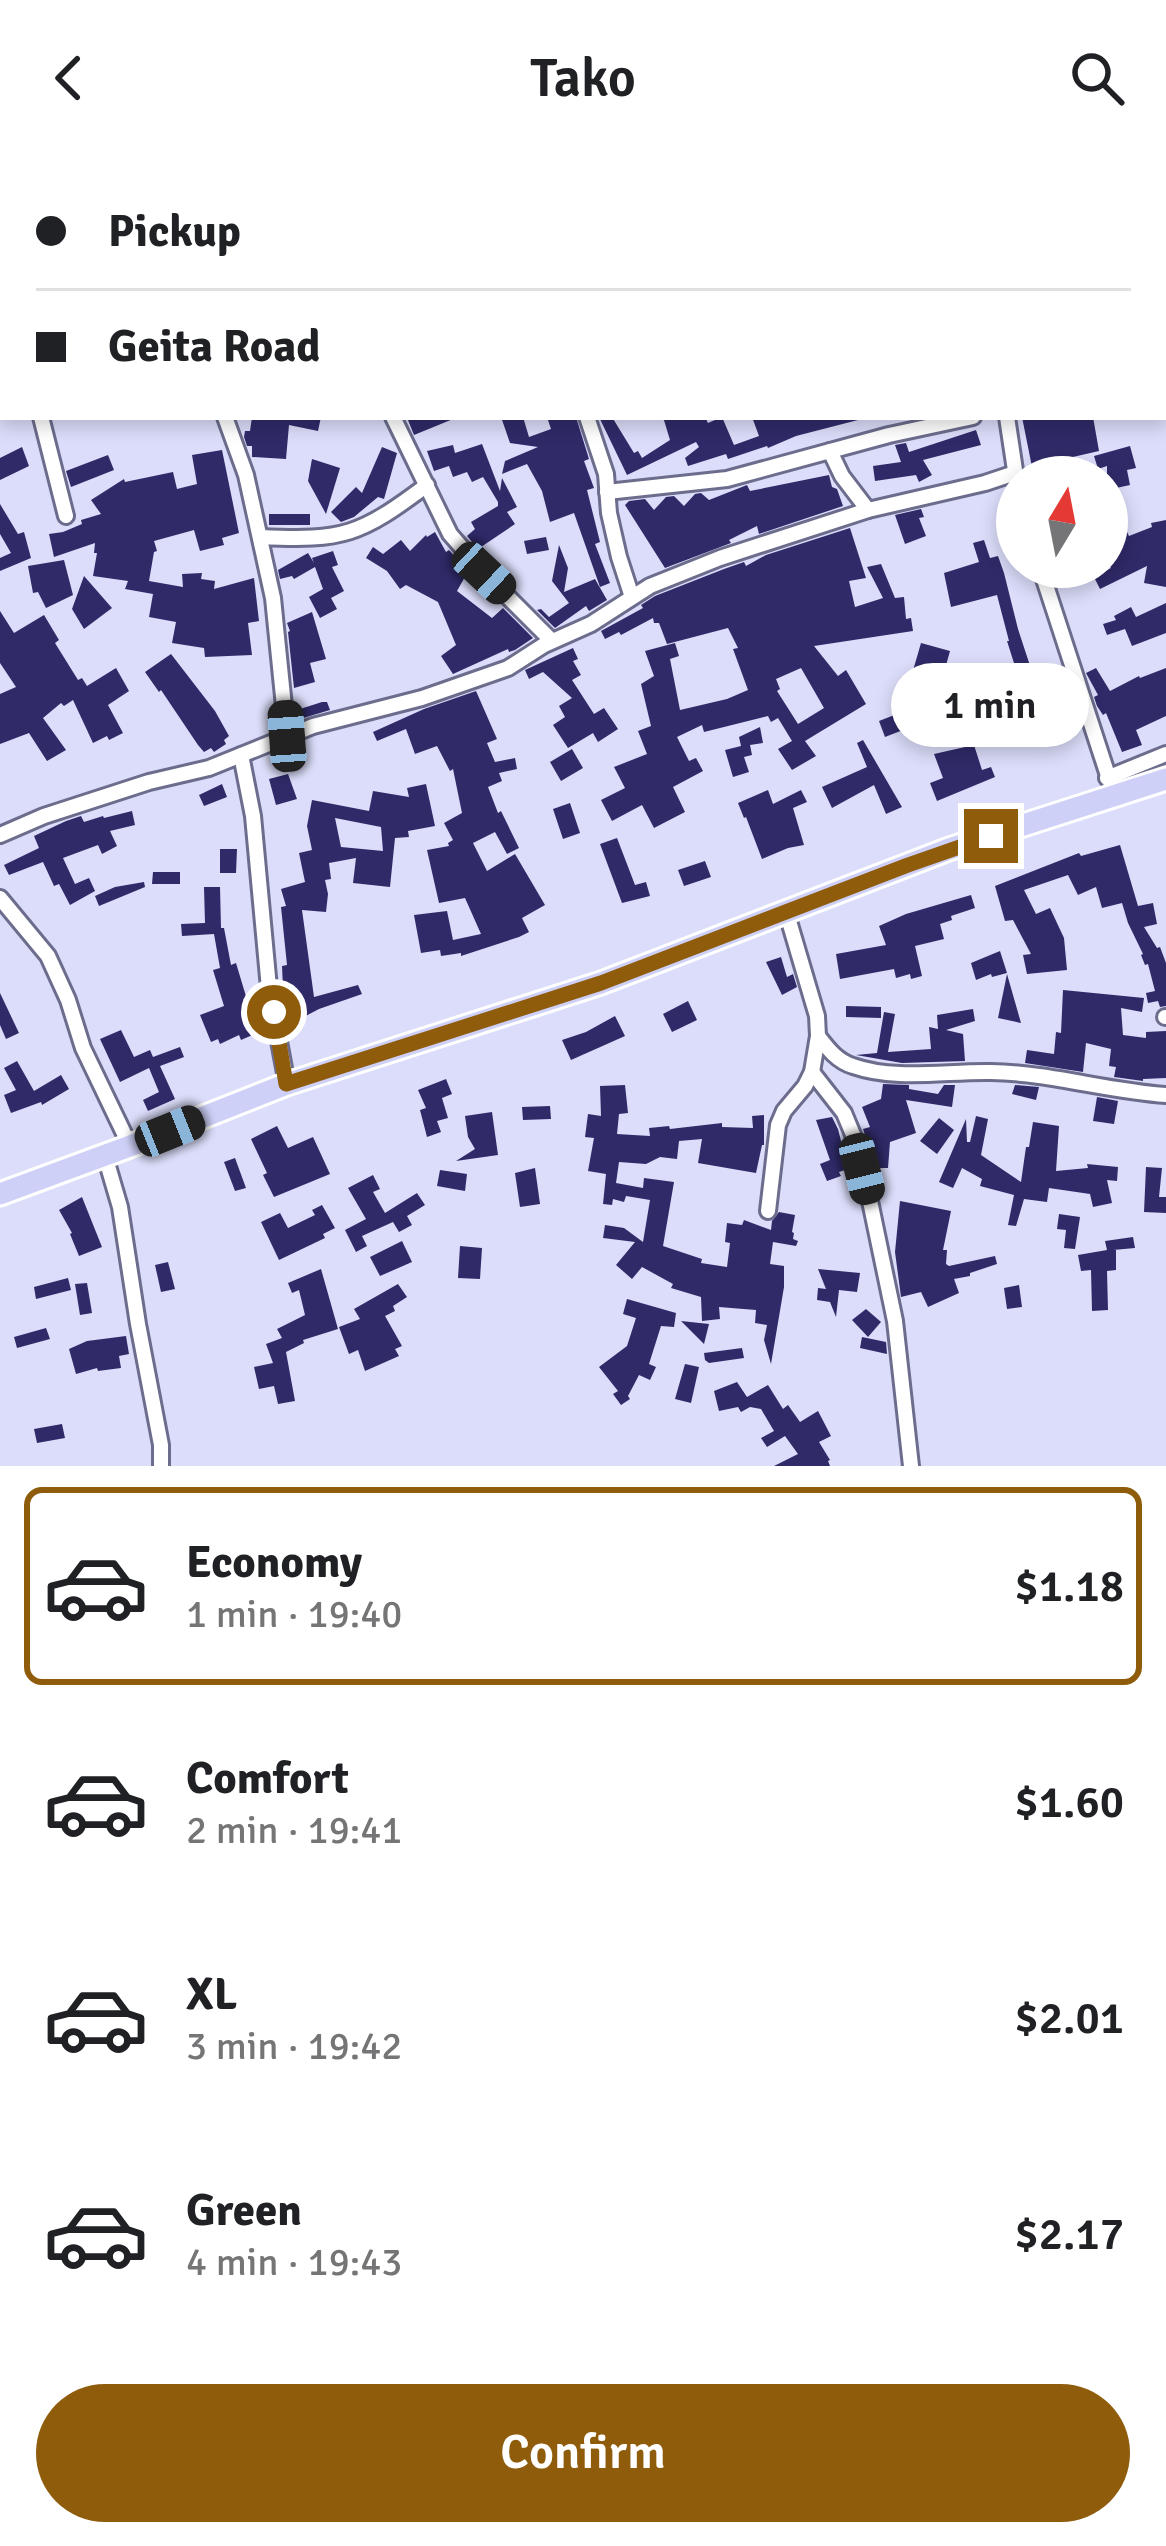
<!DOCTYPE html>
<meta charset="utf-8">
<style>
:root{--surface:#fff;--page:#f6f6f6;--text:#202124;--muted:#757577;--line:#e0e0e0;--accent:#8f5c0c}
body{margin:0;font-family:Signika,sans-serif;background:var(--page);color:var(--text);height:100vh;display:flex;flex-direction:column;font-size:45px;white-space:nowrap}
*{box-sizing:border-box;margin:0}
p{font-size:39px;color:var(--muted)}
.icon{flex:none;width:66px;height:66px;fill:none;stroke:currentColor;stroke-width:2;stroke-linecap:round;stroke-linejoin:round}
.map{position:relative;height:1310px;overflow:hidden}
.details{display:flex;flex-direction:column;background:var(--surface);flex:1}
.details>*{flex:none}
.top-card{position:absolute;left:0px;top:0px;width:1167px;height:264px;box-shadow:0 6px 18px #0003;display:grid;align-content:center;height:264px;padding:0 36px;background:var(--surface)}
.needle{width:78px;rotate:10deg}
.tools{position:absolute;left:996px;top:300px;display:grid;gap:24px}
.tools a{display:grid;place-items:center;width:132px;height:132px;border-radius:50%;background:var(--surface);box-shadow:0 6px 18px #0003;font-size:60px}
.end{position:absolute;width:54px;height:54px;margin:-27px;border:15px solid #8f5c0c;background:#fff;box-shadow:0 0 0 6px #fff}
.from{border-radius:50%}
.bubble{position:absolute;height:84px;border-radius:42px;background:var(--surface);box-shadow:0 6px 18px #0003;font-size:39px;font-weight:600;line-height:84px;text-align:center}
.car{position:absolute;width:36px;height:72px;margin:-36px -18px;border-radius:15px;box-shadow:0 0 9px 3px #0007;background:linear-gradient(#222 24%,#8ab4d8 0 40%,#222 0 76%,#8ab4d8 0 86%,#222 0)}
.top-card b{display:flex;align-items:center;gap:42px;height:114px;font-size:45px}
.top-card b+b{border-top:3px solid var(--line)}
.top-card i{width:30px;height:30px;background:var(--text)}
ul{padding:21px 0 0;list-style:none}
li{display:flex;align-items:center;gap:36px;height:198px;margin:0 24px 18px;padding:0 12px;border:6px solid transparent;border-radius:18px}
li div{flex:1}
li b{display:block;font-size:45px}
li em{font-style:normal;font-weight:600}
li.active{border-color:var(--accent)}
li>.icon{width:108px;height:108px;stroke-width:1.5}
.button{display:flex;gap:24px;margin-top:auto;padding:24px 36px}
.button a{flex:1;height:138px;border-radius:72px;background:var(--accent);color:#fff;font-size:48px;font-weight:600;line-height:138px;text-align:center}
header{display:flex;justify-content:space-between;align-items:center;height:156px;padding:0 36px;background:var(--surface);font-size:54px;font-weight:600}
.map>svg:first-child{display:block}
.building{fill:#302a69;fill-rule:evenodd}
.lines{fill:none;stroke-linecap:round;stroke-linejoin:round}
.minor-casing{stroke:#6c6d8d;stroke-width:20}
.highway-casing{stroke:#fff;stroke-width:27}
.minor{stroke:#fff;stroke-width:14}
.highway{stroke:#ced0f7;stroke-width:21}
.route{stroke:#8f5c0c;stroke-width:15}
</style>
<header><svg class="icon" aria-label="back" viewBox="0 0 24 24"><path d="M15 5l-7 7 7 7"/></svg>Tako<svg class="icon" aria-label="search" viewBox="0 0 24 24"><circle cx="10" cy="10" r="6"/><path d="M15 15l6 6"/></svg></header>
<div class="map">
<svg width="1166" height="1310" viewBox="0 0 1166 1310">
<rect width="100%" height="100%" fill="#dbddfa"/>
<!-- building -->
<g class="building">
<polygon points="252,261 321,261 318,275 289,269 286,303 252,301 252,290 247,290 244,281 245,275 250,275"/>
<polygon points="415,261 458,261 414,279 408,264"/>
<polygon points="501,261 523,261 529,281 551,273 547,261 576,261 589,303 584,305 594,332 587,334 600,386 595,388 610,427 600,431 574,357 550,366 542,335 527,308 502,318 505,305 538,291 510,287"/>
<polygon points="599,261 612,261 634,297 638,295 642,302 670,284 663,261 705,261 708,267 722,261 734,289 759,280 752,261 857,261 858,264 796,280 768,292 767,290 728,303 726,298 688,310 685,302 699,291 696,286 627,319"/>
<polygon points="1022,261 1093,261 1099,295 1051,306 1054,321 1034,321"/>
<polygon points="976,274 981,289 923,304 932,319 919,326 916,319 875,325 873,310 901,306 895,289 906,287 909,296"/>
<polygon points="482,288 500,335 502,322 517,351 507,356 515,368 478,393 467,380 475,373 471,366 498,350 498,346 483,321 472,326 467,316 453,321 449,310 434,315 427,295 453,289 455,297"/>
<polygon points="1130,290 1136,312 1127,314 1130,329 1107,334 1107,310 1098,313 1094,300"/>
<polygon points="22,291 29,310 0,324 0,302"/>
<polygon points="382,291 397,297 384,343 378,341 354,361 341,366 331,356 356,331 362,337"/>
<polygon points="222,294 239,377 222,382 224,389 200,395 194,374 154,385 157,395 154,396 149,425 183,431 182,418 202,417 201,423 215,425 214,433 254,422 259,465 248,467 252,499 205,501 204,492 172,487 176,466 149,461 153,438 125,433 128,425 93,420 97,397 94,397 95,387 54,401 49,378 63,376 82,368 81,364 101,358 91,344 124,323 125,326 173,316 177,333 197,328 192,299"/>
<polygon points="108,299 114,314 71,331 66,315"/>
<polygon points="312,303 340,312 326,358 308,325"/>
<polygon points="829,319 832,331 837,333 843,350 759,378 757,370 729,384 731,387 665,412 625,349 629,345 645,343 654,354 666,341 674,340 684,350 695,338 701,337 709,344 747,329 750,335"/>
<polygon points="0,348 18,378 24,376 31,402 0,415 0,402 11,397 0,378"/>
<polygon points="921,353 924,361 919,362 926,380 905,388 895,359"/>
<polygon points="1116,354 1129,380 1152,371 1151,367 1166,364 1166,431 1144,427 1147,410 1100,433 1094,421 1111,412 1107,405 1107,358"/>
<rect x="269" y="358" width="41" height="11"/>
<path d="M850,372L866,422L849,425L855,451L883,442L867,411L881,408L895,442L904,441L906,463L911,462L913,475L814,490L838,520L846,514L866,548L805,585L816,600L792,614L778,593L792,585L778,562L771,566L768,560L704,576L702,569L677,581L689,605L696,602L703,615L673,631L685,656L654,672L642,649L612,665L601,644L625,632L614,611L647,598L638,575L651,570L641,528L654,520L645,495L675,487L679,500L670,503L680,554L727,543L748,534L733,493L738,492L728,472L667,488L659,467H654L653,462L621,479L619,476L605,483L601,475L643,452L641,449L655,440L724,413L744,406L746,410L766,399ZM801,512L824,552L798,568L777,535L780,533L776,523Z"/>
<polygon points="435,376 446,396 449,394 460,406 456,409 466,419 457,435 492,462 503,452 533,482 515,494 509,496 508,493 453,518 441,500 456,489 438,446 406,429 400,433 387,415 366,402 373,391 383,398 401,384 410,395 426,379 427,381"/>
<polygon points="546,381 549,394 527,398 524,385"/>
<polygon points="984,384 990,402 998,400 1004,417 1018,473 1052,577 1038,582 1029,558 1012,564 1004,542 957,551 963,561 952,567 940,543 976,527 973,517 986,515 989,533 1019,523 1007,485 1009,485 997,439 951,451 944,417 979,406 973,387"/>
<polygon points="559,389 568,412 564,436 595,423 607,444 589,455 586,450 555,472 537,454 541,453 549,461 569,447 552,425"/>
<polygon points="333,395 338,409 332,411 344,435 331,442 337,453 320,462 309,441 323,433 315,411 294,423 292,420 280,423 278,414 308,397 314,407 312,402"/>
<polygon points="64,404 73,439 46,452 38,436 33,437 28,410"/>
<polygon points="84,420 112,452 84,473 72,453"/>
<polygon points="1166,447 1166,477 1132,490 1125,473 1107,479 1103,468 1116,464 1114,460 1131,451 1136,461"/>
<polygon points="0,455 14,477 44,459 59,484 55,487 78,524 82,522 87,530 116,512 129,535 108,549 123,577 109,584 107,580 93,587 73,544 64,550 61,547 43,562 66,594 47,605 29,577 0,588 0,538 16,531 0,507"/>
<polygon points="312,456 326,503 310,507 315,526 294,532 288,476 290,475 287,467"/>
<polygon points="921,487 950,495 933,556 903,549"/>
<polygon points="573,492 578,503 573,505 581,519 572,524 594,558 604,552 618,573 598,586 593,577 568,592 553,569 565,561 559,550 572,542 543,516 529,523 525,514"/>
<polygon points="171,498 215,555 229,580 224,584 226,588 214,596 211,592 204,596 198,589 161,534 159,536 145,516"/>
<polygon points="1096,512 1110,535 1139,520 1140,522 1166,512 1166,560 1136,574 1142,589 1122,596 1106,557 1103,559 1097,550 1094,541 1098,539 1086,517"/>
<polygon points="476,535 497,583 487,587 495,606 515,602 517,613 499,617 502,625 488,631 498,657 501,655 519,692 507,698 495,676 473,687 487,715 515,698 545,749 522,762 529,776 519,781 461,800 461,797 441,800 440,794 421,797 414,759 447,755 453,784 481,778 465,742 439,747 427,694 449,690 448,687 453,684 444,667 462,657 453,613 450,615 437,590 415,598 406,573 377,585 373,576 424,553"/>
<polygon points="322,546 327,546 330,554 300,563 297,554"/>
<polygon points="897,558 903,574 885,581 879,565"/>
<polygon points="760,571 763,587 750,589 752,599 744,601 749,616 733,621 725,594 741,590 739,581"/>
<polygon points="863,584 902,651 886,658 874,629 832,652 822,631 867,611 857,587"/>
<polygon points="974,589 982,614 991,611 995,621 937,645 930,627 943,622 934,598"/>
<polygon points="572,593 583,612 561,625 550,606"/>
<polygon points="288,618 297,643 276,649 269,623"/>
<polygon points="222,628 227,641 204,650 199,639"/>
<path d="M426,628L435,670L408,675L409,681L395,682L390,731L353,727L356,702L329,707L331,723L325,724L328,738L326,756L302,754L314,841L358,829L362,838L319,853L300,863L298,860L292,862L283,832L282,810L287,809L281,751L286,750L281,733L305,726L299,697L312,694L307,670L312,644L369,655L373,635L409,641L407,632ZM335,662L381,671L383,695L341,691Z"/>
<polygon points="768,634 773,648 801,634 807,646 793,652 804,689 788,692 762,703 746,661 744,662 738,647"/>
<polygon points="570,647 580,677 563,683 553,653"/>
<polygon points="132,655 135,669 110,675 117,690 102,698 98,689 63,702 75,728 89,722 95,735 70,749 59,728 54,730 43,706 9,719 4,709 39,692 34,680 66,665 81,660 84,666 103,660 104,662"/>
<polygon points="617,682 635,729 646,726 650,740 622,747 600,688"/>
<polygon points="1120,689 1138,750 1153,747 1157,768 1144,771 1157,792 1160,791 1166,807 1166,850 1160,851 1158,845 1148,847 1146,837 1155,835 1148,808 1145,809 1141,799 1143,798 1128,767 1122,747 1102,752 1096,731 1078,739 1068,719 1024,734 1036,758 1050,752 1064,782 1067,814 1027,818 1023,799 1031,798 1013,764 1005,765 995,730 1079,697 1081,700"/>
<polygon points="220,693 237,693 236,717 220,717"/>
<polygon points="705,705 711,721 684,730 678,714"/>
<polygon points="153,716 180,716 180,728 152,728"/>
<polygon points="144,726 145,731 99,750 95,740 115,731"/>
<polygon points="204,731 220,731 221,772 224,772 231,809 236,807 248,847 251,846 264,874 241,884 239,879 220,888 218,883 211,886 200,859 224,850 213,814 220,812 214,778 182,780 181,768 205,767"/>
<polygon points="971,739 975,752 951,760 952,764 940,768 944,783 915,790 922,820 911,823 910,818 896,822 894,813 840,823 836,798 886,789 879,770 906,758"/>
<polygon points="1000,795 1007,817 992,821 991,818 976,824 971,807"/>
<polygon points="781,801 787,821 793,818 797,831 782,839 766,806"/>
<polygon points="1007,818 1021,867 998,862"/>
<polygon points="1063,834 1144,842 1142,856 1121,852 1123,879 1146,882 1146,876 1166,875 1166,922 1143,923 1143,925 1114,921 1116,911 1109,910 1111,893 1086,887 1083,916 1025,907 1027,894 1054,898 1056,876 1061,877"/>
<polygon points="0,837 19,877 6,883 0,869"/>
<polygon points="688,845 697,864 672,876 663,858"/>
<polygon points="846,850 881,851 881,862 846,861"/>
<polygon points="973,853 975,865 946,874 963,878 965,905 902,907 856,899 877,897 884,856 895,858 888,896 931,893 929,871 938,873 937,859"/>
<polygon points="615,860 625,880 571,904 562,884 586,876"/>
<polygon points="121,874 134,901 150,894 153,901 180,891 184,901 160,910 175,943 148,955 143,944 159,936 149,912 120,926 100,883"/>
<polygon points="17,905 34,935 61,919 69,933 42,949 41,946 11,957 4,939 16,934 4,912"/>
<polygon points="446,923 452,938 442,942 448,962 437,965 441,976 427,981 420,954 426,952 418,934"/>
<polygon points="883,928 909,929 909,933 938,938 944,929 955,929 952,951 906,944 916,977 890,986 888,1012 873,1012 871,984 867,985 863,973 870,971 862,951 881,943"/>
<polygon points="625,929 628,957 619,958 617,978 650,980 649,972 669,970 670,973 722,967 722,971 753,972 752,960 764,959 764,989 762,989 756,1017 698,1007 702,983 679,985 677,1003 660,1001 646,1008 619,1006 616,1027 643,1032 644,1022 674,1026 663,1090 702,1103 701,1107 727,1111 730,1087 725,1086 727,1067 742,1069 744,1064 771,1074 772,1065 779,1056 795,1059 792,1076 794,1077 793,1083 798,1085 796,1090 773,1086 770,1108 784,1110 784,1131 771,1208 764,1184 767,1169 755,1167 756,1154 719,1151 720,1163 702,1165 701,1141 671,1132 673,1128 642,1111 632,1123 616,1109 635,1086 603,1082 605,1069 624,1072 643,1086 650,1044 626,1040 624,1046 613,1043 612,1049 603,1048 606,1018 588,1015 594,982 585,981 588,958 601,960 600,930"/>
<polygon points="1015,929 1039,931 1036,944 1012,938"/>
<polygon points="1097,941 1118,945 1114,968 1093,965"/>
<polygon points="550,950 551,963 523,964 522,951"/>
<polygon points="492,956 498,999 456,1005 475,993 468,981 465,960"/>
<polygon points="976,960 988,963 981,999 1021,1026 1026,991 1029,991 1033,966 1059,970 1056,1015 1088,1012 1087,1008 1118,1011 1117,1025 1107,1024 1112,1047 1093,1051 1090,1038 1049,1032 1047,1046 1024,1043 1016,1070 1008,1069 1014,1039 980,1030 982,1023 962,1012 953,1032 939,1026 966,963 967,986 970,986"/>
<polygon points="832,961 838,973 848,1013 839,1016 841,1020 827,1025 820,1008 830,1004 816,964"/>
<polygon points="939,962 954,974 937,998 920,985"/>
<polygon points="277,970 288,992 313,981 330,1018 274,1041 263,1019 267,1017 251,983"/>
<polygon points="235,1002 246,1032 235,1035 224,1006"/>
<polygon points="1146,1011 1162,1012 1159,1041 1166,1041 1166,1057 1144,1056"/>
<polygon points="535,1012 540,1048 520,1051 515,1017"/>
<polygon points="440,1014 467,1018 465,1035 437,1030"/>
<polygon points="373,1019 380,1033 373,1036 385,1057 417,1037 425,1049 407,1060 412,1069 399,1076 393,1066 362,1080 367,1090 356,1096 345,1074 366,1063 348,1032"/>
<polygon points="82,1041 102,1091 79,1100 70,1078 72,1077 59,1054"/>
<polygon points="900,1045 951,1055 943,1094 947,1094 946,1108 949,1110 995,1100 997,1108 970,1117 970,1120 954,1123 959,1137 928,1151 921,1136 901,1141 895,1096"/>
<polygon points="322,1049 335,1072 323,1078 325,1082 279,1104 261,1066 280,1057 288,1072 315,1059 312,1054"/>
<polygon points="1059,1058 1080,1061 1075,1093 1064,1092 1066,1074 1057,1073"/>
<polygon points="1133,1081 1135,1092 1113,1094 1116,1094 1116,1114 1107,1115 1108,1154 1092,1155 1091,1114 1081,1115 1078,1099 1107,1094 1105,1085"/>
<polygon points="402,1085 412,1106 380,1120 370,1101"/>
<polygon points="460,1090 482,1092 480,1123 458,1122"/>
<polygon points="168,1106 175,1133 161,1136 155,1109"/>
<polygon points="321,1113 338,1173 303,1184 304,1187 286,1196 295,1245 278,1248 274,1230 259,1233 254,1211 273,1207 266,1188 282,1182 277,1173 305,1159 299,1134 292,1137 288,1127"/>
<polygon points="818,1113 860,1117 857,1136 839,1134 836,1161 830,1146 817,1144 818,1132 826,1133"/>
<polygon points="68,1122 71,1134 36,1143 34,1131"/>
<polygon points="87,1127 92,1157 80,1159 75,1128"/>
<polygon points="398,1128 407,1141 393,1150 395,1155 385,1160 402,1190 395,1193 399,1200 365,1215 358,1194 349,1198 339,1171 360,1163 354,1153"/>
<polygon points="1019,1129 1022,1151 1007,1153 1004,1132"/>
<polygon points="627,1143 676,1157 674,1171 661,1170 649,1208 656,1211 650,1224 639,1219 628,1240 630,1243 621,1249 613,1238 618,1235 599,1211 627,1190 636,1162 623,1158"/>
<polygon points="866,1153 881,1166 868,1181 852,1164"/>
<polygon points="681,1165 709,1168 704,1188"/>
<polygon points="46,1172 50,1183 17,1192 14,1181"/>
<polygon points="126,1180 129,1198 119,1200 121,1212 98,1215 97,1212 76,1218 69,1193 87,1185"/>
<polygon points="862,1181 886,1186 887,1198 860,1192"/>
<polygon points="742,1192 744,1202 709,1207 705,1204 704,1197"/>
<polygon points="685,1208 699,1211 691,1247 675,1243"/>
<polygon points="737,1226 747,1241 768,1229 783,1253 788,1249 800,1266 818,1255 831,1280 819,1286 830,1304 828,1305 830,1310 774,1310 798,1298 785,1280 767,1291 761,1282 774,1275 761,1253 750,1251 741,1256 738,1251 719,1255 714,1235"/>
<polygon points="62,1268 65,1282 37,1287 34,1273"/>
</g>
<g class="lines">
<defs>
<g id="minor">
<polyline points="142,0 143,3"/>
<polyline points="265,0 280,3"/>
<polyline points="517,0 518,3"/>
<polyline points="86,3 96,0"/>
<polyline points="1015,3 1015,0"/>
<polyline points="0,28 3,28"/>
<polyline points="0,178 3,184"/>
<polyline points="41,261 66,360"/>
<polyline points="225,261 246,319 273,442 287,580"/>
<polyline points="393,261 450,378 484,417 552,485"/>
<polyline points="587,261 606,318 609,357 619,401 632,441"/>
<polyline points="1007,261 1016,321"/>
<polyline points="830,295 842,320 868,354"/>
<polyline points="607,336 727,323 889,279 973,261"/>
<path d="M261,381C344,385 360,379 427,329"/>
<polyline points="1040,411 1115,641"/>
<polyline points="241,599 253,660 269,832 287,928"/>
<polyline points="1107,622 1166,598"/>
<polyline points="0,679 44,660 149,626 209,612 313,570 422,542 508,512 544,489 591,468 650,430 720,402 868,354 985,327 1015,317"/>
<polyline points="0,742 48,800 68,844 83,892 130,990"/>
<polyline points="1165,861 1166,861"/>
<path d="M818,880C828,893 837,905 853,910C896,925 946,915 991,916C1050,917 1107,935 1166,939"/>
<polyline points="812,916 844,957 854,981 870,1045 895,1165 911,1310"/>
<polyline points="105,1000 120,1051 138,1168 161,1289 161,1310"/>
<polyline points="768,1055 778,969 784,955 805,930 812,916 818,880 817,860 786,755"/>
</g>
<polyline id="highway" points="0,1038 130,990 287,928 601,827 949,693 1166,623"/>
</defs>
<!-- minor casing -->
<use href="#minor" class="minor-casing"/>
<!-- highway casing -->
<use href="#highway" class="highway-casing"/>
<!-- minor -->
<use href="#minor" class="minor"/>
<!-- highway -->
<use href="#highway" class="highway"/>
</g>
<g class="lines">
<!-- route -->
<polyline class="route" points="274,856 286,928 601,827 908,709 991,680"/>
</g>
</svg>
<div class="tools">
<a><svg class="needle" viewBox="-14 -14 28 28"><path d="M0-13l5 13h-10z" fill="#e53935"/><path d="M0 13l5-13h-10z" fill="#757577"/></svg></a>
</div>
<i class="end from" style="left:274px;top:856px"></i>
<i class="end" style="left:991px;top:680px"></i>
<div class="bubble" style="left:891px;top:507px;width:198px">1 min</div>
<i class="car" style="left:484px;top:417px;rotate:133deg"></i>
<i class="car" style="left:287px;top:580px;rotate:356deg"></i>
<i class="car" style="left:170px;top:975px;rotate:68deg"></i>
<i class="car" style="left:862px;top:1013px;rotate:166deg"></i>
<div class="top-card">
<b><i class="from"></i>Pickup</b>
<b><i></i>Geita Road</b>
</div>
</div>
<section class="details">
<ul>
<li class="active"><svg class="icon" aria-label="car" viewBox="0 0 24 24"><path d="M5 17H2v-5l4-1 3-4h7l3 4 3 1v5h-3M9 17h6M6 11h13"/><circle cx="7" cy="17" r="2"/><circle cx="17" cy="17" r="2"/></svg><div><b>Economy</b><p>1 min · 19:40</p></div><em>$1.18</em></li>
<li><svg class="icon" aria-label="car" viewBox="0 0 24 24"><path d="M5 17H2v-5l4-1 3-4h7l3 4 3 1v5h-3M9 17h6M6 11h13"/><circle cx="7" cy="17" r="2"/><circle cx="17" cy="17" r="2"/></svg><div><b>Comfort</b><p>2 min · 19:41</p></div><em>$1.60</em></li>
<li><svg class="icon" aria-label="car" viewBox="0 0 24 24"><path d="M5 17H2v-5l4-1 3-4h7l3 4 3 1v5h-3M9 17h6M6 11h13"/><circle cx="7" cy="17" r="2"/><circle cx="17" cy="17" r="2"/></svg><div><b>XL</b><p>3 min · 19:42</p></div><em>$2.01</em></li>
<li><svg class="icon" aria-label="car" viewBox="0 0 24 24"><path d="M5 17H2v-5l4-1 3-4h7l3 4 3 1v5h-3M9 17h6M6 11h13"/><circle cx="7" cy="17" r="2"/><circle cx="17" cy="17" r="2"/></svg><div><b>Green</b><p>4 min · 19:43</p></div><em>$2.17</em></li>
</ul>
<div class="button"><a>Confirm</a></div>
</section>
